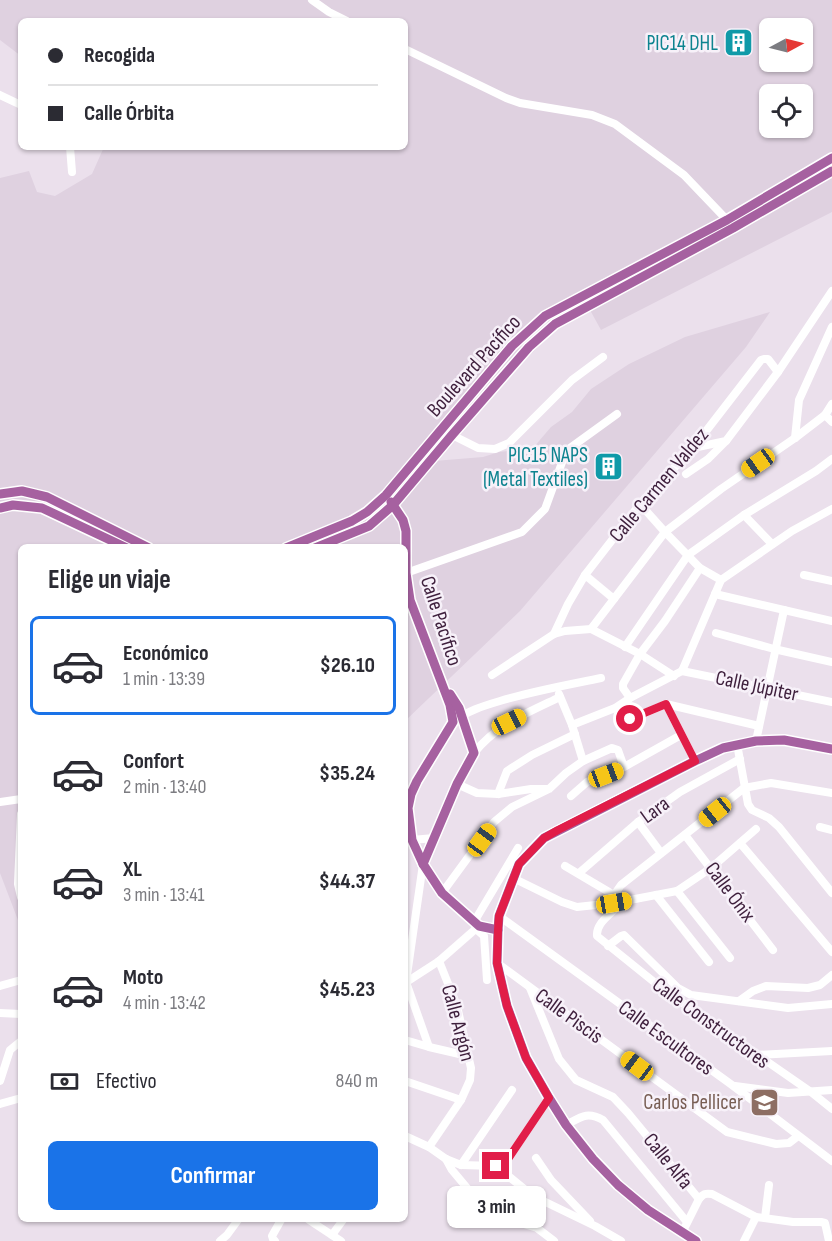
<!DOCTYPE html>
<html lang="es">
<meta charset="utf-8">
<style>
:root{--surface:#fff;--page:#f2f2f3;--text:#2b2b33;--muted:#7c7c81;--line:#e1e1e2;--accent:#1a73e8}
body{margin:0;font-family:"Sofia Sans Condensed",sans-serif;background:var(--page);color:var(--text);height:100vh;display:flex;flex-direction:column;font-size:22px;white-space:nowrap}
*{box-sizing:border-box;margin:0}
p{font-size:20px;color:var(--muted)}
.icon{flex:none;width:33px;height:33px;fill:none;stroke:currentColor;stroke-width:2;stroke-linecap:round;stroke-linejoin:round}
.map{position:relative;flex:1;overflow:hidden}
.drawer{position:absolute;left:18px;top:544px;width:390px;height:678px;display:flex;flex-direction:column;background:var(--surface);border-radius:9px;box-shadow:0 2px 4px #0004}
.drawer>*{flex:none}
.hud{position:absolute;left:18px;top:18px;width:390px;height:132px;border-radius:9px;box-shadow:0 2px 4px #0004;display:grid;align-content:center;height:132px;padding:0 30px;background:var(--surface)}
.needle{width:39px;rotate:83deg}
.buttons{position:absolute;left:759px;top:18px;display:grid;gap:12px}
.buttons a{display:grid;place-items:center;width:54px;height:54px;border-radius:9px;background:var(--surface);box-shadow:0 2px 4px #0004;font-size:30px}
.end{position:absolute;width:27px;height:27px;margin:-14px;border:8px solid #e11d48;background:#fff;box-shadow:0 0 0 3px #fff}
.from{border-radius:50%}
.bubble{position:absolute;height:42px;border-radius:9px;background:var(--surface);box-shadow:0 2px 4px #0004;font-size:20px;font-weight:700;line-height:42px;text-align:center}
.car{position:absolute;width:18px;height:36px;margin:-18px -9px;border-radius:8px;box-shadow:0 0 4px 2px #0007;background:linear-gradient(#f5c518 24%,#345 0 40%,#f5c518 0 76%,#345 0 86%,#f5c518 0)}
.hud b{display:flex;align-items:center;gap:21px;height:57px;font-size:22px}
.hud b+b{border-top:2px solid var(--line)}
.hud i{width:15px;height:15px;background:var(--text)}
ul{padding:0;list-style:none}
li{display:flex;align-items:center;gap:18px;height:99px;margin:0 12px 9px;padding:0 18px;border:3px solid transparent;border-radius:9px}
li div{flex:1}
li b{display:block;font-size:22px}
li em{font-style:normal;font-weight:700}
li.on{border-color:var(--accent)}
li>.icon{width:54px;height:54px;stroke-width:1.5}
h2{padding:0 30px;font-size:27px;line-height:72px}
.pay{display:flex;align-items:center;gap:15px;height:66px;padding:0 30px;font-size:22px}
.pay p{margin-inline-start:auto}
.primary-button{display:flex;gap:12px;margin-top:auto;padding:12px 30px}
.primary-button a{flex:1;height:69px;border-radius:9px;background:var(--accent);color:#fff;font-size:24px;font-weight:700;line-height:69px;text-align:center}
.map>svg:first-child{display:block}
.built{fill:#dfd1e0;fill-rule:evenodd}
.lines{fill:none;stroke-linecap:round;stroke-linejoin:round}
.major-casing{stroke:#fff;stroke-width:12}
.minor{stroke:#fff;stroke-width:8}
.major{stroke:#a661a0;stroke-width:9}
.route{stroke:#e11d48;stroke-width:8}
.labels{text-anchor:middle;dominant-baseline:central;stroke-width:5;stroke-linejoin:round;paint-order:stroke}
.culture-label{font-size:21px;fill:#0d838f;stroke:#f7f1f9;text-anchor:end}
.street-label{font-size:21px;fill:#3e1f3c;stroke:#f7f1f9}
.education-label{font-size:21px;fill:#785e54;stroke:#f7f1f9;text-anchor:end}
</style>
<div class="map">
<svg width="832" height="1241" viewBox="0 0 832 1241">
<rect width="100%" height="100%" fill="#ebe0ec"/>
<!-- built -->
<path class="built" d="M0,0H832V212L601,330L590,310L557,328L488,397L434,461L483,457L499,452L533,448L551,427L572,412L591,389L629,364L685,337L770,312L746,347L520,611L405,721V548H21V928L0,873V178L29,171L37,192L55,196L92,174L104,147H405V21H21V56L0,40ZM770,28H802V62H770ZM770,94H802V128H770Z"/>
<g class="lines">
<defs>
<g id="major">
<polyline points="0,494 22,491 47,497 149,548"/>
<polyline points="391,502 403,520 406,531 406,573 410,600 450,705 453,722 417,781 411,794 408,808 412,840 423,864 442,893 479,926 498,930"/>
<polyline points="0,508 13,505 42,508 127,548"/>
<polyline points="286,548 352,521 367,512 386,495 512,346 545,316 727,220 832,158"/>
<polyline points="315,548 369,526 393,505 452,435 529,347 555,324 733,228 832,171"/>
<polyline points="423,864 457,784 474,753 459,708 450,694"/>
<polyline points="696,1241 648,1210 618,1185 593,1159 566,1125 549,1098 526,1058 507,1006 497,963 498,930 499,916 519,864 544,838 695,761 723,748 756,741 784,740 832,749"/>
</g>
</defs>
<!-- major casing -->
<use href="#major" class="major-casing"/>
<!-- minor -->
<g class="minor">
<polyline points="312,0 329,12 347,21"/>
<polyline points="405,49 506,98 520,103 592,115 615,124 684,175 727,220 733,228"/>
<polyline points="0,95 21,105"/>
<polyline points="70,147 72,172"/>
<polyline points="825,415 832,422"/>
<polyline points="452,435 478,448 495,449 509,443 572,380 603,357"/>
<polyline points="795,438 799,400 832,327"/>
<polyline points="693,448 726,441 778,372 832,291"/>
<polyline points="686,474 708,459 726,441"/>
<polyline points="640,504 665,532 700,568 721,580"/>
<polyline points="744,515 772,544"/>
<polyline points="406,573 522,532 545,509 564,457 570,448 617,414"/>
<polyline points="585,575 614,599"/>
<polyline points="804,575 832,581"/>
<polyline points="715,594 832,621"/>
<polyline points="591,629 640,654 674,676"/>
<polyline points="716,633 774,649 832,662"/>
<polyline points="554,634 568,604 585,575 640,504 693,448 761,360 764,359 768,359 778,372"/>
<polyline points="625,647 688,555 744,515 816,471 832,459"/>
<polyline points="682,671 832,702"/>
<polyline points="492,675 554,634 565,631 591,629 665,532 721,489 795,438 825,415 832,404"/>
<polyline points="559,694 572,725 583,761"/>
<polyline points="630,698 623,688 623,684 640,654 665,621 700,568"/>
<polyline points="666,704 759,726"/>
<polyline points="666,704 695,761"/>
<polyline points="631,719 666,704"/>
<path d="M453,722C467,711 483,706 500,701C533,691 567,685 601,678"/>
<polyline points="572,725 615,708 630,698 682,671 721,580 792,531 832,509"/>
<polyline points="756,741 784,610"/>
<polyline points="737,744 748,804 752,810 769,818 779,827 832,893"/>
<path d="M474,753C496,725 529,712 560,697"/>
<polyline points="457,784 477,793 498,794 531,789 547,789"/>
<path d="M832,793L771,783L744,788L621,885L614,895V910C606,918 596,925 597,936L664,990L811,1092L832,1109"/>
<polyline points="498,794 507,771 532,755 575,734"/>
<polyline points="571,796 587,782 624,767 681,735"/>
<polyline points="0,802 21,799"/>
<polyline points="21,814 18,884 21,897"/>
<polyline points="638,822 661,853"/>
<polyline points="820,827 832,830"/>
<polyline points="685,835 773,950"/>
<polyline points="405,843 412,840 434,838"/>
<polyline points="740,843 832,952"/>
<polyline points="423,864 406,982 429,1047"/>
<polyline points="565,866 614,895"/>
<polyline points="579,873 638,822 680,792 740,759"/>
<polyline points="513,878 562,902 577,907 614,903 677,891 711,868 756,829"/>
<polyline points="677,891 730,958"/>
<polyline points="442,893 494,822 512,807 549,789 566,773 583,761 612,748 618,750 624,767"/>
<polyline points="656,895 709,962"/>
<polyline points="499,916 732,1085 832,1161"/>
<polyline points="474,922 518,848"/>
<polyline points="476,929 484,936 487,980"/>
<polyline points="608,946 621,936 624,935 678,988 691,995 788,1008 832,1004"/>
<polyline points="497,963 727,1132 776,1144 789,1143 798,1136"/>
<polyline points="405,983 439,961 479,926"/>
<polyline points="0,986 21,980"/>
<polyline points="530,988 559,1059 576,1080 613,1097 628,1113 699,1199"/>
<polyline points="739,1001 753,991 766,986 808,988 820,985 832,975"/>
<polyline points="0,1013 21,1014"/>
<polyline points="405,1040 429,1047 468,1056"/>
<polyline points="756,1055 832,1051"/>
<polyline points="0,1081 10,1050 21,1041"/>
<polyline points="405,1081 461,1100"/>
<polyline points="735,1086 788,1093 832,1090"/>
<polyline points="0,1104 21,1098"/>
<path d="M566,1125C581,1117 587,1111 603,1120L687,1222"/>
<polyline points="405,1136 429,1147 446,1159 461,1165 496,1166 508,1159 549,1098"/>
<polyline points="429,1147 461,1100 470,1080 471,1068 457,1006 439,961"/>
<polyline points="536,1158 551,1180 590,1221"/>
<polyline points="446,1159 452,1170 488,1213 537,1228 554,1241"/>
<polyline points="461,1165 512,1090"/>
<polyline points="496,1166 533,1196 595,1226 621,1241"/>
<polyline points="765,1218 769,1185"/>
<polyline points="309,1220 341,1241"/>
<path d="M682,1233L699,1199C703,1194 705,1193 712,1194L756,1217L793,1222H821L825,1223L829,1241"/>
<polyline points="332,1235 343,1220"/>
<polyline points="220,1241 227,1235 238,1220"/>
<polyline points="275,1241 273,1239 272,1236 281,1220"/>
<polyline points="744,1241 756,1217"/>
</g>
<!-- major -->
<use href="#major" class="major"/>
</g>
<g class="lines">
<!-- route -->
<polyline class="route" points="496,1166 508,1159 549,1098 526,1058 507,1006 497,963 498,930 499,916 519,864 544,838 558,830 695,761 666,704 630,719"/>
</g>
<!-- icons -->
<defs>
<symbol id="building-square" viewBox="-11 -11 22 22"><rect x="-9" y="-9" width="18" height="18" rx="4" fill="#0f9aa8" stroke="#f7f1f9"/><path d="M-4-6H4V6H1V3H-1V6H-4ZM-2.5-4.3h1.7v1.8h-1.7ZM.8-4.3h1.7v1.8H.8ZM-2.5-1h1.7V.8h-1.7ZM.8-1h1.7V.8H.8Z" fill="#fff"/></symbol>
<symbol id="school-square" viewBox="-11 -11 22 22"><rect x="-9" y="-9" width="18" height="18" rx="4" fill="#8d6e63" stroke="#f7f1f9"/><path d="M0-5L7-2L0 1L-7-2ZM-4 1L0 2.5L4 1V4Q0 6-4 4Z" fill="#fff"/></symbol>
</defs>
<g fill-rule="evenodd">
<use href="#building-square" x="722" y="26" width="33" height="33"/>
<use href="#building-square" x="592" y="450" width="33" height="33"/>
<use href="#school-square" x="748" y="1086" width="33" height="33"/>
</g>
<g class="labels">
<!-- culture labels -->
<g class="culture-label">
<text x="718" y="43">PIC14 DHL</text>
<text x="588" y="455">PIC15 NAPS<tspan x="588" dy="24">(Metal Textiles)</tspan></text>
</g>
<!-- street labels -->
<g class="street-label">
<text transform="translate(474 366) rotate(-48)">Boulevard Pacífico</text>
<text transform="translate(659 485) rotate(-50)">Calle Carmen Valdez</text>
<text transform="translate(441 621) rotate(72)">Calle Pacífico</text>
<text transform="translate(757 686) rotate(12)">Calle Júpiter</text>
<text transform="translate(655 810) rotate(-36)">Lara</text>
<text transform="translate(730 892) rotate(53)">Calle Ónix</text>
<text transform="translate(569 1016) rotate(36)">Calle Piscis</text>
<text transform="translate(458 1023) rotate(75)">Calle Argón</text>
<text transform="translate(711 1023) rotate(36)">Calle Constructores</text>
<text transform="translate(666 1038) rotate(36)">Calle Escultores</text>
<text transform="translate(668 1161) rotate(51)">Calle Alfa</text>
</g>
<!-- education labels -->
<g class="education-label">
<text x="743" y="1102">Carlos Pellicer</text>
</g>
</g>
</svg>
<div class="buttons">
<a><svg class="needle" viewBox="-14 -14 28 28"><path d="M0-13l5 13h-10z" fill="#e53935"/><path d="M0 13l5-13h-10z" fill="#7c7c81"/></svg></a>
<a><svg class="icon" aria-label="locate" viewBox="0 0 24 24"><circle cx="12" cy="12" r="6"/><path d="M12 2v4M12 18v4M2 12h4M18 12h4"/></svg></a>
</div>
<i class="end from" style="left:630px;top:719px"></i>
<i class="end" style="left:496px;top:1166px"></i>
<div class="bubble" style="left:447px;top:1186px;width:99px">3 min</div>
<i class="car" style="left:758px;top:463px;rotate:235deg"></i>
<i class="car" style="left:509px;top:722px;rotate:64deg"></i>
<i class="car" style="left:606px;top:775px;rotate:69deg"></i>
<i class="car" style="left:715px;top:812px;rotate:231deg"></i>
<i class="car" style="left:482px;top:840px;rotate:36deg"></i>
<i class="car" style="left:614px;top:903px;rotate:80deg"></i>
<i class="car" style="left:637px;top:1066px;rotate:307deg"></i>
<div class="hud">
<b><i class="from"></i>Recogida</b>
<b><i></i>Calle Órbita</b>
</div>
<section class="drawer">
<h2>Elige un viaje</h2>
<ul>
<li class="on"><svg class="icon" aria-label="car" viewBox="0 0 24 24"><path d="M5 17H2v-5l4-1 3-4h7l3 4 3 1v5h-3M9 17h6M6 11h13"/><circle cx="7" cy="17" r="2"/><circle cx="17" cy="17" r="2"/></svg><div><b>Económico</b><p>1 min · 13:39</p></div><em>$26.10</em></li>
<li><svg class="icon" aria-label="car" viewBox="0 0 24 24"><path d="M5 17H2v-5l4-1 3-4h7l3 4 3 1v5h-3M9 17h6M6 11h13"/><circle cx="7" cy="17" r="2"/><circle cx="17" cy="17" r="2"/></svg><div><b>Confort</b><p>2 min · 13:40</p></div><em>$35.24</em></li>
<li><svg class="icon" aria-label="car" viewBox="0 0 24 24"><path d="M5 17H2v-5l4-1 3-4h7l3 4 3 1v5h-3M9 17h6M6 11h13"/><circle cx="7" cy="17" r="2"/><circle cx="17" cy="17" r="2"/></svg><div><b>XL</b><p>3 min · 13:41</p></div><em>$44.37</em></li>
<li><svg class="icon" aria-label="car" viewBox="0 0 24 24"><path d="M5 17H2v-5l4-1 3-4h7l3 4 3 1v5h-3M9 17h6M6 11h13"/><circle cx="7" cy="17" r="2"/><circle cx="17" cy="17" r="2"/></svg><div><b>Moto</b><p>4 min · 13:42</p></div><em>$45.23</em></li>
</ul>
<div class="pay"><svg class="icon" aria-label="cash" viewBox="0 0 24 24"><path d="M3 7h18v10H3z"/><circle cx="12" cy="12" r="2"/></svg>Efectivo<p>840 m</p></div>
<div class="primary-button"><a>Confirmar</a></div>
</section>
</div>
